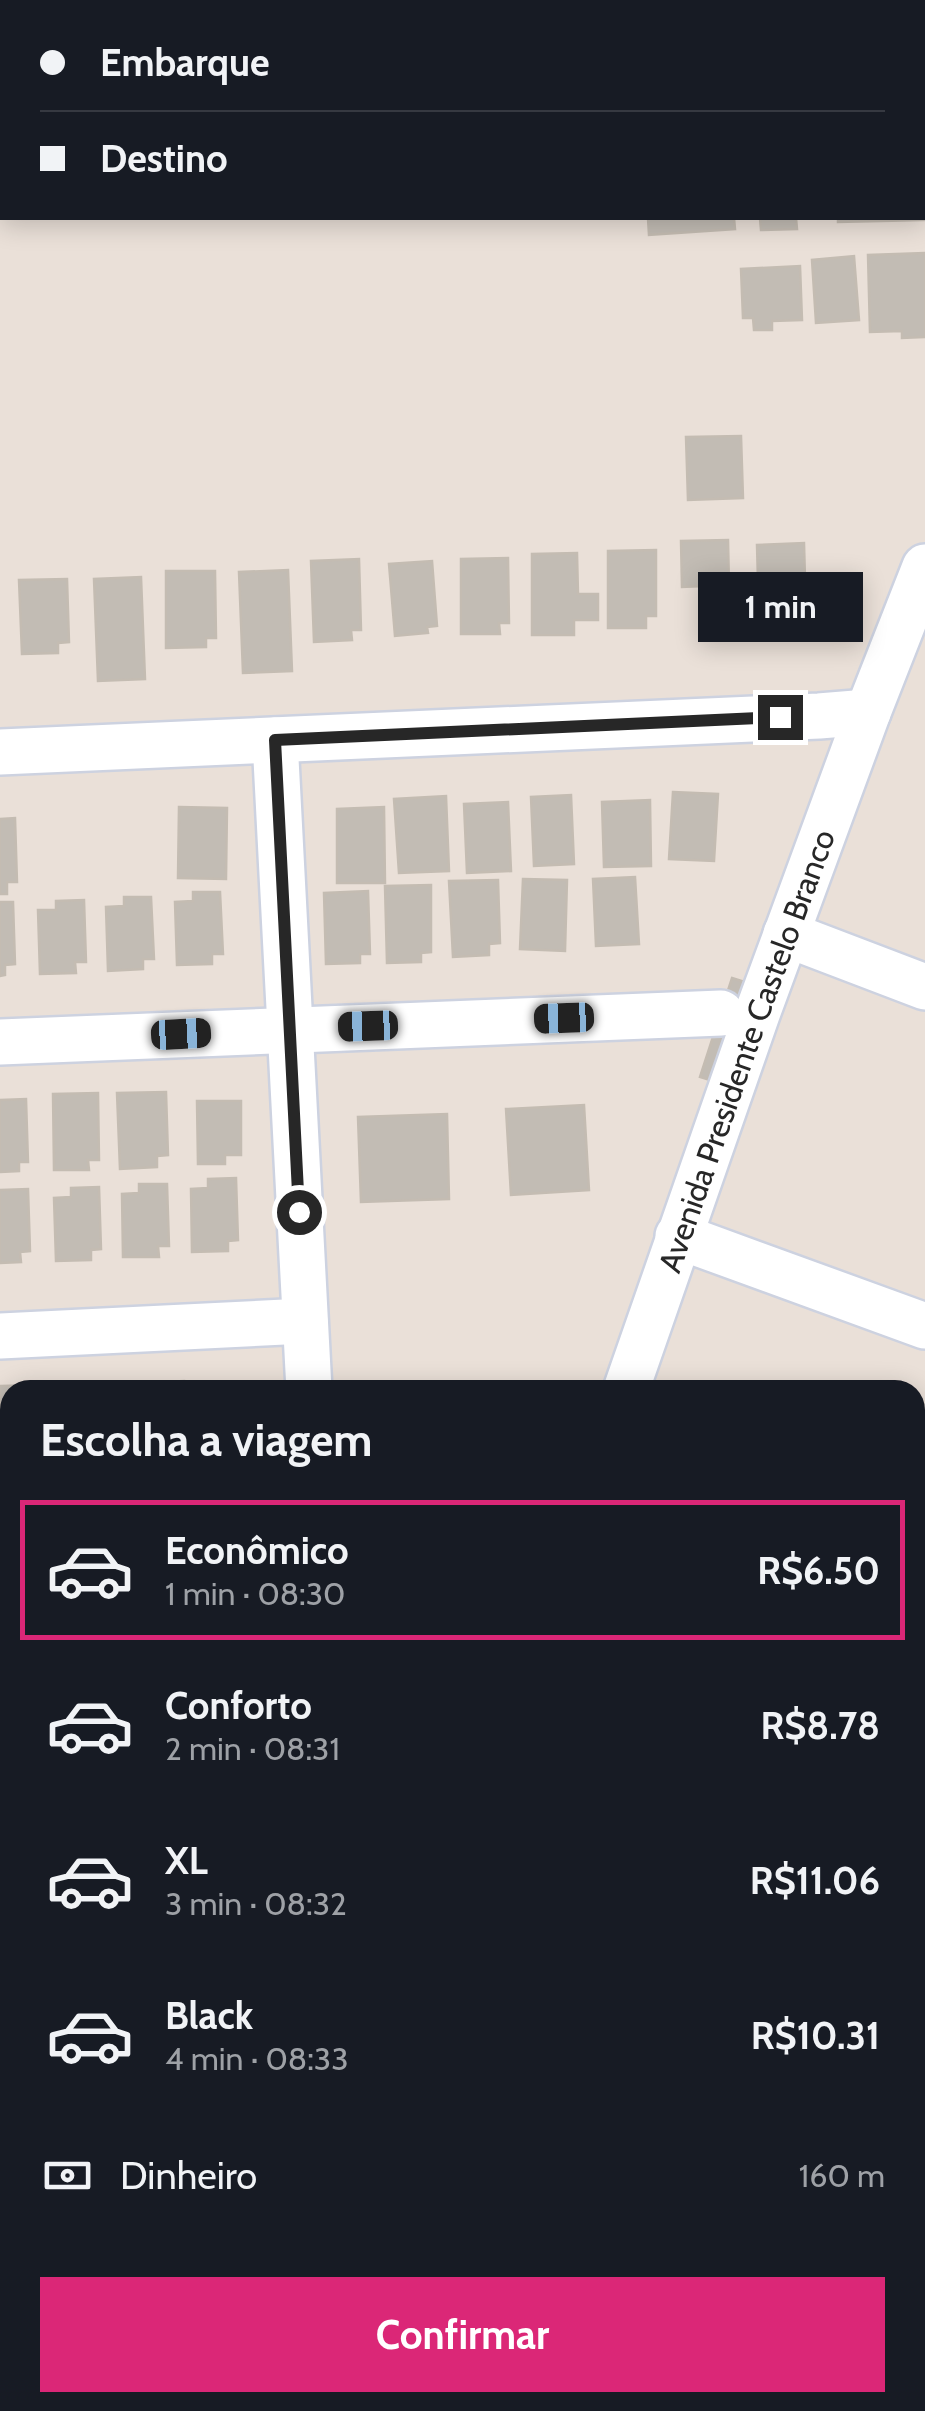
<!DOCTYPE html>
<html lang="pt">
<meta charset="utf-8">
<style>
:root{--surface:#171b24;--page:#20242c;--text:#f1f3f6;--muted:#9ea1a6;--line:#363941;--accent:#db2777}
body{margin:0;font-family:Cabin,sans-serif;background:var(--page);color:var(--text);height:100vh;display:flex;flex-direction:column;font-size:38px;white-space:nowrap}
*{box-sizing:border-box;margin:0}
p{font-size:32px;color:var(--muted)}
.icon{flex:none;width:55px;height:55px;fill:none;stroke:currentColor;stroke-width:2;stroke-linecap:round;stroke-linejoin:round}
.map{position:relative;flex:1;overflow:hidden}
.details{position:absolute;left:0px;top:1380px;width:925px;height:1032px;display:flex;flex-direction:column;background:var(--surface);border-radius:30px 30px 0 0;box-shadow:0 5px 25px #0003}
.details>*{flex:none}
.banner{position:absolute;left:0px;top:0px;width:925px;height:220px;box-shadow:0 5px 25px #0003;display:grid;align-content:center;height:220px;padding:0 40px;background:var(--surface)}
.end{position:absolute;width:45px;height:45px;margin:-22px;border:12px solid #272727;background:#fff;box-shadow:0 0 0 5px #fff}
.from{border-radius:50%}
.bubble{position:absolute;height:70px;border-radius:0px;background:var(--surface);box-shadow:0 5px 25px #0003;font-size:32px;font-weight:800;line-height:70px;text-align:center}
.car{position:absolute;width:30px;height:60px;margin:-30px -15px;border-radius:12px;box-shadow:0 0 8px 2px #0007;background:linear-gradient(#222 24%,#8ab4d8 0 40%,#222 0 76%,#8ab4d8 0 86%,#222 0)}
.banner b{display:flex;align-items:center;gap:35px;height:95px;font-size:38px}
.banner b+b{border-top:2px solid var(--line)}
.banner i{width:25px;height:25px;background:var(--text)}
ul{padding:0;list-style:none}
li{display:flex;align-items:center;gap:30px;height:140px;margin:0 20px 15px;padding:0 20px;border:5px solid transparent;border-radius:0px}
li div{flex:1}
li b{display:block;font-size:38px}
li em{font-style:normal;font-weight:800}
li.active{border-color:var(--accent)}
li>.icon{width:90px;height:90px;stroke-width:1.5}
h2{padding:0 40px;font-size:45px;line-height:120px}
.pay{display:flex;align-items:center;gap:25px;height:110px;padding:0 40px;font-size:38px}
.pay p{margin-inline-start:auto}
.action{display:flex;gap:20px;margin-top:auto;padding:20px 40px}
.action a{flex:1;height:115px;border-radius:0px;background:var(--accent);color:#fff;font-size:40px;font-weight:800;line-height:115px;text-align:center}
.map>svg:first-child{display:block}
.building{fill:#c2bcb4;stroke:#c4bcb2;stroke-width:2.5}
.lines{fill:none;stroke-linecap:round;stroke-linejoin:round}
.street-casing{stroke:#cdd2e0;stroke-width:50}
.street{stroke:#fff;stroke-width:45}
.route{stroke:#272727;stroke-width:12}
.labels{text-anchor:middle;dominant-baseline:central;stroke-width:9;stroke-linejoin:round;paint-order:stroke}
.street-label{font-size:32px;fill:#272727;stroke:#fff}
</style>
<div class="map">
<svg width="925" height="2411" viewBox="0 0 925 2411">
<rect width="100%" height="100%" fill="#eae0d8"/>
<!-- building -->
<g class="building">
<polygon points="922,130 925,130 925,220 838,222 838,218 922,218"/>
<polygon points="648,218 734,218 735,229 649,235"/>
<polygon points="760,218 796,218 797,229 761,230"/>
<polygon points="925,253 925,337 902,338 902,331 870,332 868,255"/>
<polygon points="854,256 859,320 816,323 812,260"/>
<polygon points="800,266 802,320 772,321 772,330 754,330 753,318 743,318 741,269"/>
<polygon points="741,436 743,498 688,500 686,437"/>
<polygon points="728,540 729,585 682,587 681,541"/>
<polygon points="804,543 806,616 759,618 757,545"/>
<polygon points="656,550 656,616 646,616 646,628 608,628 608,551"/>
<polygon points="577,553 578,594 598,594 598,620 574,620 574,635 532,635 532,554"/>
<polygon points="508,558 509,623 499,623 500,634 461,634 461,559"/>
<polygon points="359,559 361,630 351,630 352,640 314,642 311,561"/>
<polygon points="432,561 437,626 427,627 428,633 395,636 389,564"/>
<polygon points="288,570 292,671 243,673 239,572"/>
<polygon points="166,571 215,571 216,638 206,638 206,647 166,648"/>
<polygon points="141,577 145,679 98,681 94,579"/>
<polygon points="67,579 69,642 58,643 58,653 22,654 19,580"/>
<polygon points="673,792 718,794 714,861 669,859"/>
<polygon points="571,795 574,864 534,866 531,797"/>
<polygon points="446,796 449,871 399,873 394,799"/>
<polygon points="650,800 651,866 604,867 602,802"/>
<polygon points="508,802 511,871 467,873 464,804"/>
<polygon points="179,807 227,808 226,879 178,878"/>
<polygon points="384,807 385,883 337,883 337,809"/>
<polygon points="15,818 17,882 7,882 7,894 0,894 0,819"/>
<polygon points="635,877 639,944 596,946 593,879"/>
<polygon points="523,879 567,880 565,951 520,949"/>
<polygon points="498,880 500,943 489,944 489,955 453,957 449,881"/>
<polygon points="431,885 431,952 421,953 421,962 387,963 385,886"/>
<polygon points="368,891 370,954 360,954 360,963 326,964 324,893"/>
<polygon points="193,892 220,892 223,954 212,954 212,964 177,965 175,902 193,901"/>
<polygon points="124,897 151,897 154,959 143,959 143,969 108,971 106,907 124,906"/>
<polygon points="84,900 86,962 75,962 76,973 40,974 38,910 56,910 56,901"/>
<polygon points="0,902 13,902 15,964 5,965 5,975 0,976"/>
<polygon points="732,978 761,987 729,1086 700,1077"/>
<polygon points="166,1092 168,1155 157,1156 157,1167 120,1169 117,1093"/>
<polygon points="98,1093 99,1160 88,1160 89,1170 54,1170 53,1094"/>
<polygon points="26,1099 28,1162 19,1162 19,1171 0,1172 0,1100"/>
<polygon points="197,1101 241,1101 241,1155 225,1155 225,1164 198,1164"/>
<polygon points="584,1105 589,1190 511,1195 506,1109"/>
<polygon points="447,1114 449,1199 361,1202 358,1117"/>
<polygon points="236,1178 238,1240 228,1241 228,1251 192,1252 191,1189 208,1188 208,1179"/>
<polygon points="139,1184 167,1184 169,1246 158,1246 159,1257 123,1257 122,1194 139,1193"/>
<polygon points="99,1187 101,1249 91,1250 91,1260 56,1261 54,1198 71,1197 71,1188"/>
<polygon points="28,1189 30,1251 20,1252 21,1262 0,1263 0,1190"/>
<polygon points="184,1381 184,1390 138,1390 138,1383"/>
<polygon points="109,1384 109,1390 61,1390 61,1386"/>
<polygon points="40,1385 41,1390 10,1390 10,1462 0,1463 0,1386"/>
<polygon points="7,1481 10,1481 10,1554 0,1554 0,1490 7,1490"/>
<polygon points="10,1945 10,2085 0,2085 0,1946"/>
</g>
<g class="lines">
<defs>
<g id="street">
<polyline points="275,740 309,1390"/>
<polyline points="0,752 819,716 868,712"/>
<polyline points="786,934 925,987"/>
<polyline points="0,1042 721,1013"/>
<polyline points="678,1236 925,1326"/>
<polyline points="0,1336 305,1321"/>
<path id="s1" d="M626,1390L757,1014L868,712L925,567"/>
<polyline points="0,1623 10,1623"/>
<polyline points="915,1652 925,1656"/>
<polyline points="915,1996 925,2000"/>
<polyline points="0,2179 10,2178"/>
<polyline points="915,2320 925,2324"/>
<polyline points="440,2411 440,2402"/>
</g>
</defs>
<!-- street casing -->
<use href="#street" class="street-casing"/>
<!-- street -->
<use href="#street" class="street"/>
</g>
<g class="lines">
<!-- route -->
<polyline class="route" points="299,1212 275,740 780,717"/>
</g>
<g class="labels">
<!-- street labels -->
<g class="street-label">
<text stroke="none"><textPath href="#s1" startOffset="360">Avenida Presidente Castelo Branco</textPath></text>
</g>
</g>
</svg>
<i class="end from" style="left:299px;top:1212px"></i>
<i class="end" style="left:780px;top:717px"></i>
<div class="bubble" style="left:698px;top:572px;width:165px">1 min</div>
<i class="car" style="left:564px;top:1018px;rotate:268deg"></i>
<i class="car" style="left:368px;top:1026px;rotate:268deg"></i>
<i class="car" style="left:181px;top:1034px;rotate:87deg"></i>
<div class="banner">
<b><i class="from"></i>Embarque</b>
<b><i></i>Destino</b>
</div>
<section class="details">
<h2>Escolha a viagem</h2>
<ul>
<li class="active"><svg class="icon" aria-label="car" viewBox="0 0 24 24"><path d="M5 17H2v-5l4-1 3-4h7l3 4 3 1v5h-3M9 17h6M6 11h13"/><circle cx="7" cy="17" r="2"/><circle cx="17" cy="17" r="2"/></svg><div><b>Econômico</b><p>1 min · 08:30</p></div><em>R$6.50</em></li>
<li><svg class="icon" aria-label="car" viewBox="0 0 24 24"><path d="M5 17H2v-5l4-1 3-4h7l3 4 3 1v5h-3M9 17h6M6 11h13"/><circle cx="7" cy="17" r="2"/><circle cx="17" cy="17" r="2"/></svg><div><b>Conforto</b><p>2 min · 08:31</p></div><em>R$8.78</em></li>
<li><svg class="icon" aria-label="car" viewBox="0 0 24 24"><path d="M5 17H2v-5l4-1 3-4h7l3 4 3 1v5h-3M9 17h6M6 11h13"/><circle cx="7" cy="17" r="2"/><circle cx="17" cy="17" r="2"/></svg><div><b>XL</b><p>3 min · 08:32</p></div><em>R$11.06</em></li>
<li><svg class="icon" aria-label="car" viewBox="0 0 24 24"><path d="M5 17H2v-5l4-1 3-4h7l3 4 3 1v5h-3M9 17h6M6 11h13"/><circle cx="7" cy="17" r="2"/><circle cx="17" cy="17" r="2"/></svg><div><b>Black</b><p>4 min · 08:33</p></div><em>R$10.31</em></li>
</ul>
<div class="pay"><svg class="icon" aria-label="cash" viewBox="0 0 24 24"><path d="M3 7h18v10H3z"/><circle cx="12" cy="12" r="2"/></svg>Dinheiro<p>160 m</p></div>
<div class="action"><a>Confirmar</a></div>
</section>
</div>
